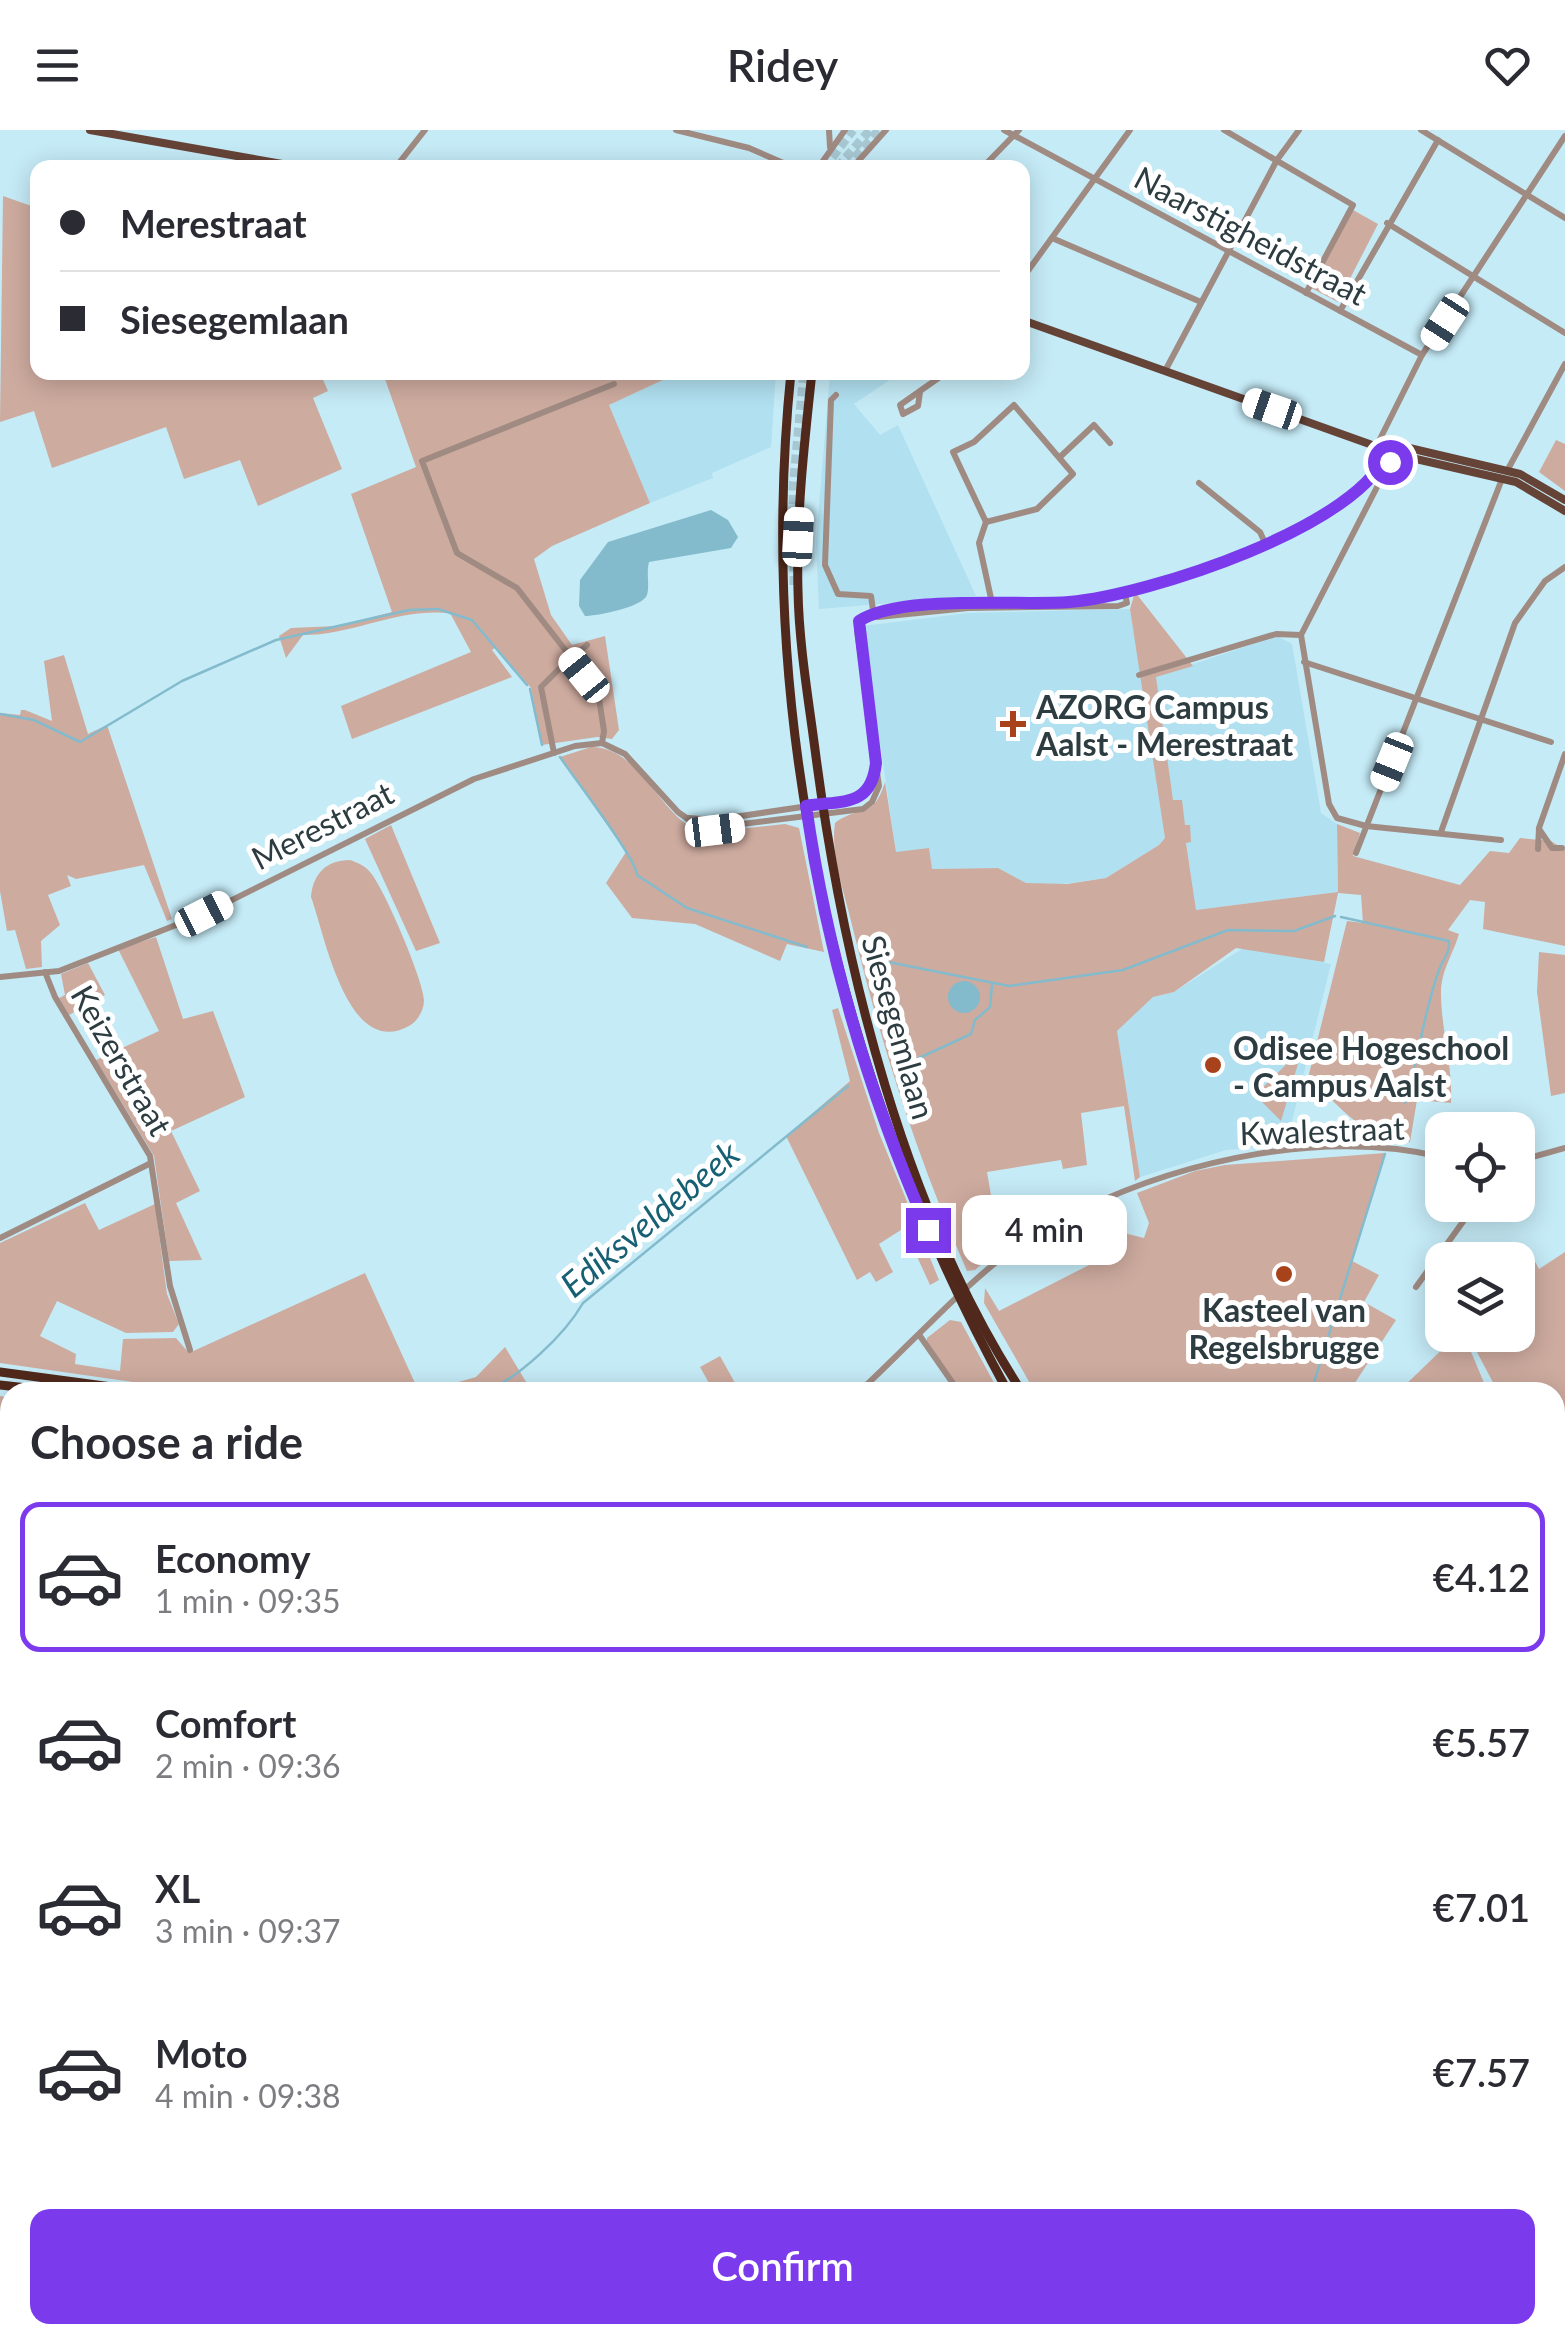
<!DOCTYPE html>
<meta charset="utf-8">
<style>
:root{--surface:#fff;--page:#f7f7f7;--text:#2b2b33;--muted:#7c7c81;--line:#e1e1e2;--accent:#7c3aed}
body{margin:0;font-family:Lato,sans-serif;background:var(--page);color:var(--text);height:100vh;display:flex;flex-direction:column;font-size:38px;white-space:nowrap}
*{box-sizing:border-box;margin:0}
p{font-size:32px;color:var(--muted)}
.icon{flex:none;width:55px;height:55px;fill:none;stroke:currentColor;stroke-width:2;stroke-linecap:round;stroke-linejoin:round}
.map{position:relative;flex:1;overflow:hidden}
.details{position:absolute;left:0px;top:1252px;width:1565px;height:962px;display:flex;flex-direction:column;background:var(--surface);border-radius:30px 30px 0 0;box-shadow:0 5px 25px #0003}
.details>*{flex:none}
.hud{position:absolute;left:30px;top:30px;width:1000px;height:220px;border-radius:20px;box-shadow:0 5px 25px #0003;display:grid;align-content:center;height:220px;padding:0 30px;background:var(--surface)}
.buttons{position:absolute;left:1425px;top:982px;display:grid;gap:20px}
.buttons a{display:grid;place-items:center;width:110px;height:110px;border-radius:20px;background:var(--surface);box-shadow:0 5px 25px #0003;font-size:50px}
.end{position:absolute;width:45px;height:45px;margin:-22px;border:12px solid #7c3aed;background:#fff;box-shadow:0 0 0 5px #fff}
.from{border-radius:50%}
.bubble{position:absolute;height:70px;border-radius:20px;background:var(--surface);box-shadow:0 5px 25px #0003;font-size:32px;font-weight:600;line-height:70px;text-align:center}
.car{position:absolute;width:30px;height:60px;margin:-30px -15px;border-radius:12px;box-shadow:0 0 8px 2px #0007;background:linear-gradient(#fff 24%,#345 0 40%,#fff 0 76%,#345 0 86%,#fff 0)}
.hud b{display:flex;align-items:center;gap:35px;height:95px;font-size:38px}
.hud b+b{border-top:2px solid var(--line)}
.hud i{width:25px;height:25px;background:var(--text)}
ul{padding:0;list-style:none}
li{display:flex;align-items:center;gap:30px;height:150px;margin:0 20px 15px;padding:0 10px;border:5px solid transparent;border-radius:20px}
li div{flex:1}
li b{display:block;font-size:38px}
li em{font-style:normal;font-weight:600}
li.on{border-color:var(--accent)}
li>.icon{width:90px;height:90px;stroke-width:1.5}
h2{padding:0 30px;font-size:45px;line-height:120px}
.button{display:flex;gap:20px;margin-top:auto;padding:20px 30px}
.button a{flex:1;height:115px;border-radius:20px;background:var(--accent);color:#fff;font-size:40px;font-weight:600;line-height:115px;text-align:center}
header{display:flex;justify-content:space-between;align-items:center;height:130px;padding:0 30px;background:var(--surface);font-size:45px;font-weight:600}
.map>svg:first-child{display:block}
.built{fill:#b1e0f0}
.green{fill:#ceab9f}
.water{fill:#83bbcd}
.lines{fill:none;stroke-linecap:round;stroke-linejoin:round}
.stream{stroke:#83bbcd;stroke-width:2.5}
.highway-tunnel{stroke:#a7c8d3;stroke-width:9;stroke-dasharray:9 4.5;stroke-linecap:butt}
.minor{stroke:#a08b83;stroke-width:6}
.major{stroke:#664337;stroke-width:8}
.highway{stroke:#51291c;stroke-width:9}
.rail-casing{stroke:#556a71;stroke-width:6}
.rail{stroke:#fff;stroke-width:2.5;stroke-dasharray:8;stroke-linecap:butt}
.route{stroke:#7c3aed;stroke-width:12}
.poi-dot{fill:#a8421b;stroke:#fff;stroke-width:4}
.labels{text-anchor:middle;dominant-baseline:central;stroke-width:10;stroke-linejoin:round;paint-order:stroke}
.street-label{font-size:32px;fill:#2d3c41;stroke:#fff}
.poi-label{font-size:32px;font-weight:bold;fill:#2d3c41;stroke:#fff;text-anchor:start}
.water-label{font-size:35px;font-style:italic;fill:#176074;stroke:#fff}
</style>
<header><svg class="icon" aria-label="menu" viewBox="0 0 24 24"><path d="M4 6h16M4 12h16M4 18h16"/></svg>Ridey<svg class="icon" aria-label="heart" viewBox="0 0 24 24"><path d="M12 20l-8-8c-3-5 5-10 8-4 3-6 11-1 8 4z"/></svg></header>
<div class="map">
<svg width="1565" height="2214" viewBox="0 0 1565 2214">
<rect width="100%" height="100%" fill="#c5ebf7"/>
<!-- built -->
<g class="built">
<polygon points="678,243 776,243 771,317 712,343 713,348 650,373 609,275"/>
<polygon points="830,243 900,243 854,274 880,305 898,295 976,466 819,479 816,413"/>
<polygon points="1130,479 1158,650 1165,708 1159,715 1106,748 1055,755 1026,753 998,738 932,739 896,722 863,496 967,483"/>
<polygon points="1277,506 1292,514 1321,683 1337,694 1338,762 1196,780 1186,712 1189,696 1185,696 1173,670 1155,547"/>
<polygon points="1245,817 1331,834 1286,1015 1226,1020 1140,1047 1117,901 1153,867 1174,862"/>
</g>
<!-- green -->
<g class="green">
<polygon points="3,66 37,78 37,194 31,198 37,214 38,242 209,242 212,248 220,242 320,243 328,261 313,268 342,339 258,376 240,330 184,349 166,297 52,338 34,281 0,292"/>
<polygon points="1353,80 1378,94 1338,172 1311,158"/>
<path d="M403,242L678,243L609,275L650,373L552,416L534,429L551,485L572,515L605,506L619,600L612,609L597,607L542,615L531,558L496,517L492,520L512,547L352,609L341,576L471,522L450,483C395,478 354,505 303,505L286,528L279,506L291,498L337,496L392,482L351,364L416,337L385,249Z"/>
<polygon points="1556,310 1565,314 1565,361 1539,342"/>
<path d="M1135,462L1193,536L1156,547L1173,670H1182L1185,695H1190L1191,712L1186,713L1196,780L1338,762L1337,694L1360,703L1353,726L1460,755L1490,721L1509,723L1520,708L1551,711L1565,720V816L1483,799L1485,772L1470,770L1448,800L1459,804C1453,825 1441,840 1441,863C1441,900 1453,936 1451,973L1417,970L1410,1012C1366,1013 1341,976 1308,948L1347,791L1363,793L1361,765L1338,763L1324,832L1236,818L1174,862L1153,867L1117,901L1140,1047L1135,1051L1124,976L1081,983L1087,1035L1063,1039L1061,1030L987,1042L1000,1118L975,1140L967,1141C918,1029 882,918 853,799C846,767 830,726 835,693C860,674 873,691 885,652L896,722L929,718L932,739L998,738L1026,753L1067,754L1106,748L1159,715L1165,708L1130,479Z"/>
<polygon points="64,525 88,604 107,595 172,789 167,791 144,735 76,749 67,745 71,756 48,765 60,795 41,811 42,837 26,839 15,800 7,801 0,761 0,583 20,585 21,580 25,580 52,591 44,531"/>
<path d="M591,617C641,617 658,685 701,703L785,694L799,698L824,822L787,814L780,831L695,794L632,788L606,753L626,722L560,627Z"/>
<polygon points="391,695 440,813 416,821 365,709"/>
<path d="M350,730C358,733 364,735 370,742C384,758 423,849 424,870C424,880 418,891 409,896C347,930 325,805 311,767C313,744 326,730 350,730Z"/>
<polygon points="156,807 183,889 213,881 245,967 171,1001 200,1061 176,1073 202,1130 169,1131 154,1026 96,930 159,901 118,819"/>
<polygon points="1539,822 1565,825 1565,963 1551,966 1537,862"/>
<polygon points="88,833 105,865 69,885 59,868 65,865 61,844"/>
<polygon points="838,878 879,1003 939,1150 930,1155 904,1098 879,1114 893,1142 876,1152 870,1142 857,1150 786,1006 850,951 832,880"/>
<polygon points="1296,925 1300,927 1281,991 1255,965"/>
<polygon points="1385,1023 1352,1131 1379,1145 1364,1172 1396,1190 1349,1262 1035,1262 984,1173 985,1158 999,1181 1093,1133 1104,1098 1144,1108 1149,1093 1137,1063 1195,1041 1225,1035"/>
<polygon points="85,1073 99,1100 155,1074 167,1164 179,1194 173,1202 126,1203 57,1171 40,1206 76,1224 75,1234 120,1241 123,1209 176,1208 189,1223 365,1143 419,1262 203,1262 0,1233 0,1113"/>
<polygon points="1565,1122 1565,1340 1555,1345 1555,1262 1498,1262 1468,1205 1518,1205 1517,1130 1531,1124 1539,1139"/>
<polygon points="950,1190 961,1192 999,1262 962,1262 927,1216 927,1208"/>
<polygon points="1457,1205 1464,1205 1487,1260 1398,1262"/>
<polygon points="505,1217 531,1260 528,1262 423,1262 476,1247"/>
<polygon points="720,1226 740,1262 714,1262 700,1237"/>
<polygon points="0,1266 10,1268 10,1361 0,1351"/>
<polygon points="1565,1693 1565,1947 1555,1952 1555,1701"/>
<polygon points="0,1994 10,2009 10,2089 0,2083"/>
<polygon points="0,2109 10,2114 10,2205 108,2205 100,2214 0,2214"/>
<polygon points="1555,2135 1565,2137 1565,2214 1239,2214 1233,2205 1555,2205"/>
<polygon points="1047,2205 1171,2205 1148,2214 1045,2214 1042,2208"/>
</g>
<!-- water -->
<g class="water">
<path d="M711,380L728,390L738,407L731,418L649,432C646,442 650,456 647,465C643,477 597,486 585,486L579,476L580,450L608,412Z"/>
<circle cx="964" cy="867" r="16"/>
</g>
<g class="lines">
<!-- stream -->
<g class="stream">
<polyline points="530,559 542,615"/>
<polyline points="0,584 34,590 80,612 182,551 276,510 409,480 438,479 472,490 527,555"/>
<path d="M560,627C574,648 636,728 637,745L687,778L807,817"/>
<path d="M1341,787L1449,811C1450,824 1443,828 1439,840C1423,884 1419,928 1405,973"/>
<polyline points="888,832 1009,856 1123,840 1228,800 1294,801 1335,786"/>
<polyline points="906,934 971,904 975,890 990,877 992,855"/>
<path d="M486,1262C520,1246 564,1206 583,1173L848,956"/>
<polyline points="1311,1262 1385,1024"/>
<polyline points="1555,1918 1565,1922"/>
<polyline points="96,2214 102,2205"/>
</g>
<!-- highway-tunnel -->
<g class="highway-tunnel">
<polyline points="824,38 853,0"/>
<polyline points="837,38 870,0"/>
<polyline points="846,38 879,0"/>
<polyline points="794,455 793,358 804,242"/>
</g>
<!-- minor -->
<g class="minor">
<polyline points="676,0 749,18 795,38"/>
<polyline points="829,0 830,17"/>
<polyline points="1004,0 1422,225"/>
<polyline points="1224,0 1353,75 1306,163"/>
<polyline points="1421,0 1565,88"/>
<polyline points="395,38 425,0"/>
<polyline points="818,38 845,0"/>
<polyline points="852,38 886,0"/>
<polyline points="982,38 1019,0"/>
<polyline points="1387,93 1565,203"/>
<polyline points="1052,108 1201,172"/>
<polyline points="1022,149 1130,0"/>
<polyline points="1340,181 1438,10"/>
<polyline points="1165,241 1277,30 1299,0"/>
<polyline points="920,262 918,276 903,284 900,275 947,242"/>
<polyline points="836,265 831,270 825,435 838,464 871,466 874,487"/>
<polygon points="1014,275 1073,344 1037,379 986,392 953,322 974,312"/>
<polyline points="1377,315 1422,225 1565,6"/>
<polyline points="1395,322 1301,505 1329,674 1337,688 1366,696 1501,710"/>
<polyline points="1061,326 1094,295 1110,313"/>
<polyline points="1507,341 1565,234"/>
<polyline points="1199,353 1260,402 1266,415"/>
<polyline points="986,392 979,413 992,473"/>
<polyline points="878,487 968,478 1118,476 1127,473 1124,460"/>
<polyline points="571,529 587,515"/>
<polyline points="1304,532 1551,612"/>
<polyline points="1139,545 1276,504 1301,505"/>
<polyline points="602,613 604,601 598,562 517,458 457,423 422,331 614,254"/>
<polyline points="554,623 541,557 564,534"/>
<polyline points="688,688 714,690 856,669 870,659 875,639"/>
<polyline points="1539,699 1552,718 1562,718"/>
<polyline points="1441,702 1515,493 1545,451 1565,437"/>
<polyline points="1538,719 1539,698 1565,624"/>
<polyline points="1356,723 1502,349"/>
<polyline points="45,842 55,867 150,1026 170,1156 190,1220"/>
<path d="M0,847L59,841L204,784L474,649L575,616L602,613L625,624L678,682L702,699L863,679L872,672L879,656L857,500L861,489C930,467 1004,481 1074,471C1150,460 1364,400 1388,320"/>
<polyline points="1518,1031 1565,1018"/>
<polyline points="0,1108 151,1033"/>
<polyline points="1416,1157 1475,1075"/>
<polyline points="920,1206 959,1262"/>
<path d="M859,1262C914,1211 966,1152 1027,1108C1042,1096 1063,1089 1081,1080C1187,1029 1326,999 1442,1027"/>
<polyline points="0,1358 10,1368"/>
<polyline points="0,1395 0,1403"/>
<polyline points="0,1474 10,1469"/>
<polyline points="0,1579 10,1575"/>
<polyline points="0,1725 10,1741"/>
<polyline points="10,1745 10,1756"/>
<polyline points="0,1905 10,1916"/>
<polyline points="0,1936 10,1930"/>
<polyline points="1555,1957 1565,1952"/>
<polyline points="0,2107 10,2111"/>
<polyline points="193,2205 200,2214"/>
<polyline points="249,2205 267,2214"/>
<polyline points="713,2205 716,2214"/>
<polyline points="1034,2205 1040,2214"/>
<polyline points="350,2214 352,2205"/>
<polyline points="600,2214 623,2205"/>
<polyline points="1160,2214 1186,2205"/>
</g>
<!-- major -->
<g class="major">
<polyline points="90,0 305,38"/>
<polyline points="1022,190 1403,326 1516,352 1565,381"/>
<polyline points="1396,320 1405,317 1520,344 1565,370"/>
</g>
<!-- highway -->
<g class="highway">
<path d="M791,242C755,594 839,954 1008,1262"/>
<path d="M812,242C804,315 796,388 798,461C799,516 809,572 816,627C844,839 904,1081 1022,1262"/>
<polyline points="0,1242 149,1262"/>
<polyline points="0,1255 63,1262"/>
<polyline points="1555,1984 1565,1997"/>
<polyline points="1555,2026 1565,2036"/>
<polyline points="1555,2047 1565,2057"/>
<polyline points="1555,2124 1565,2125"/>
</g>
<defs>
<g id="rail">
<polyline points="0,2087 10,2093"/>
<polyline points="221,2205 238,2214"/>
</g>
</defs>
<!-- rail casing -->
<use href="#rail" class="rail-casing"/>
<!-- rail -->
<use href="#rail" class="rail"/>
</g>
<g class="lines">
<!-- route -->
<path class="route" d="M928,1100C869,965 827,822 806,676C842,670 871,678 876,633L859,491C901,464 1017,476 1069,472C1145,466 1365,396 1389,318L1396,320L1390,332"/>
</g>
<!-- markers -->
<g class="poi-dot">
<path d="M1008 579h10v10h10v10h-10v10h-10v-10h-10v-10h10z"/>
<circle cx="1213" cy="935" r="10"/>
<circle cx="1284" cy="1144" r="10"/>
</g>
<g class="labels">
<!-- street labels -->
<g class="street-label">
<text transform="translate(1251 105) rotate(28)">Naarstigheidstraat</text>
<text transform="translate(322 695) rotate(-27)">Merestraat</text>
<text transform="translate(899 897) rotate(74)">Siesegemlaan</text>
<text transform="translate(122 930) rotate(60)">Keizerstraat</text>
<text transform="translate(1322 1000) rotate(-2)">Kwalestraat</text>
</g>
<!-- poi labels -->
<g class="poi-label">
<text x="1036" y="576">AZORG Campus<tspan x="1036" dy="37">Aalst - Merestraat</tspan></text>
<text x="1233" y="917">Odisee Hogeschool<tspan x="1233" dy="37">- Campus Aalst</tspan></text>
<text x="1284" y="1179" text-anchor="middle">Kasteel van<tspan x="1284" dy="37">Regelsbrugge</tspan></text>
</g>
<!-- water labels -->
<g class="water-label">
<text transform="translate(649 1088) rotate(-40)">Ediksveldebeek</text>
</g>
</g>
</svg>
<div class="buttons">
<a><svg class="icon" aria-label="locate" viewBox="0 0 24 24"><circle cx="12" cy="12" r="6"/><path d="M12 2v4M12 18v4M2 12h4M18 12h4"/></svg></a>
<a><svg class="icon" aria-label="layers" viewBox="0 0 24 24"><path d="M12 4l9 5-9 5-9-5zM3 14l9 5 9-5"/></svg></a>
</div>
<i class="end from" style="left:1390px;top:332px"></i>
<i class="end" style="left:928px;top:1100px"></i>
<div class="bubble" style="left:962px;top:1065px;width:165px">4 min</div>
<i class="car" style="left:1445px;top:192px;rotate:213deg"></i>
<i class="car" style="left:1272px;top:279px;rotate:289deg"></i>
<i class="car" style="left:798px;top:407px;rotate:3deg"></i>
<i class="car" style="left:584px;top:545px;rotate:321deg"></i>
<i class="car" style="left:1392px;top:632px;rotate:202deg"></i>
<i class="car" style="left:715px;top:700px;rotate:83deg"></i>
<i class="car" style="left:204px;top:784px;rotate:63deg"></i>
<div class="hud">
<b><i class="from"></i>Merestraat</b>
<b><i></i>Siesegemlaan</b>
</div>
<section class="details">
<h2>Choose a ride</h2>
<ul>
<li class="on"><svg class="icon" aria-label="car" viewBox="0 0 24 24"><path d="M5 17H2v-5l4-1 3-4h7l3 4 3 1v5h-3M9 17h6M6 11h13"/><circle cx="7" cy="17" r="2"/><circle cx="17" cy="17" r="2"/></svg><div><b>Economy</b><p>1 min · 09:35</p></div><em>€4.12</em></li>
<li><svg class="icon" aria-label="car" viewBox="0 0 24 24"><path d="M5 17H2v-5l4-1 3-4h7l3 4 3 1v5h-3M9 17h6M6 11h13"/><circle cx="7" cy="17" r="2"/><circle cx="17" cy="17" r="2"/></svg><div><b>Comfort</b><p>2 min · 09:36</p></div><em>€5.57</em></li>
<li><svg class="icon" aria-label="car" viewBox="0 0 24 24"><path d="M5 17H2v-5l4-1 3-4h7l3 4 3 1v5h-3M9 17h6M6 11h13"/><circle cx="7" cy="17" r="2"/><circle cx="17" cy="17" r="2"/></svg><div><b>XL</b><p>3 min · 09:37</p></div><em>€7.01</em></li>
<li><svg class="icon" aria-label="car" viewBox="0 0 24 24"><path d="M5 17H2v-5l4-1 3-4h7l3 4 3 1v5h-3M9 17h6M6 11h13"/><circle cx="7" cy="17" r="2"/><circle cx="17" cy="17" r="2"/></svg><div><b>Moto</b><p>4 min · 09:38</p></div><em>€7.57</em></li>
</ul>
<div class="button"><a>Confirm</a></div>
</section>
</div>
